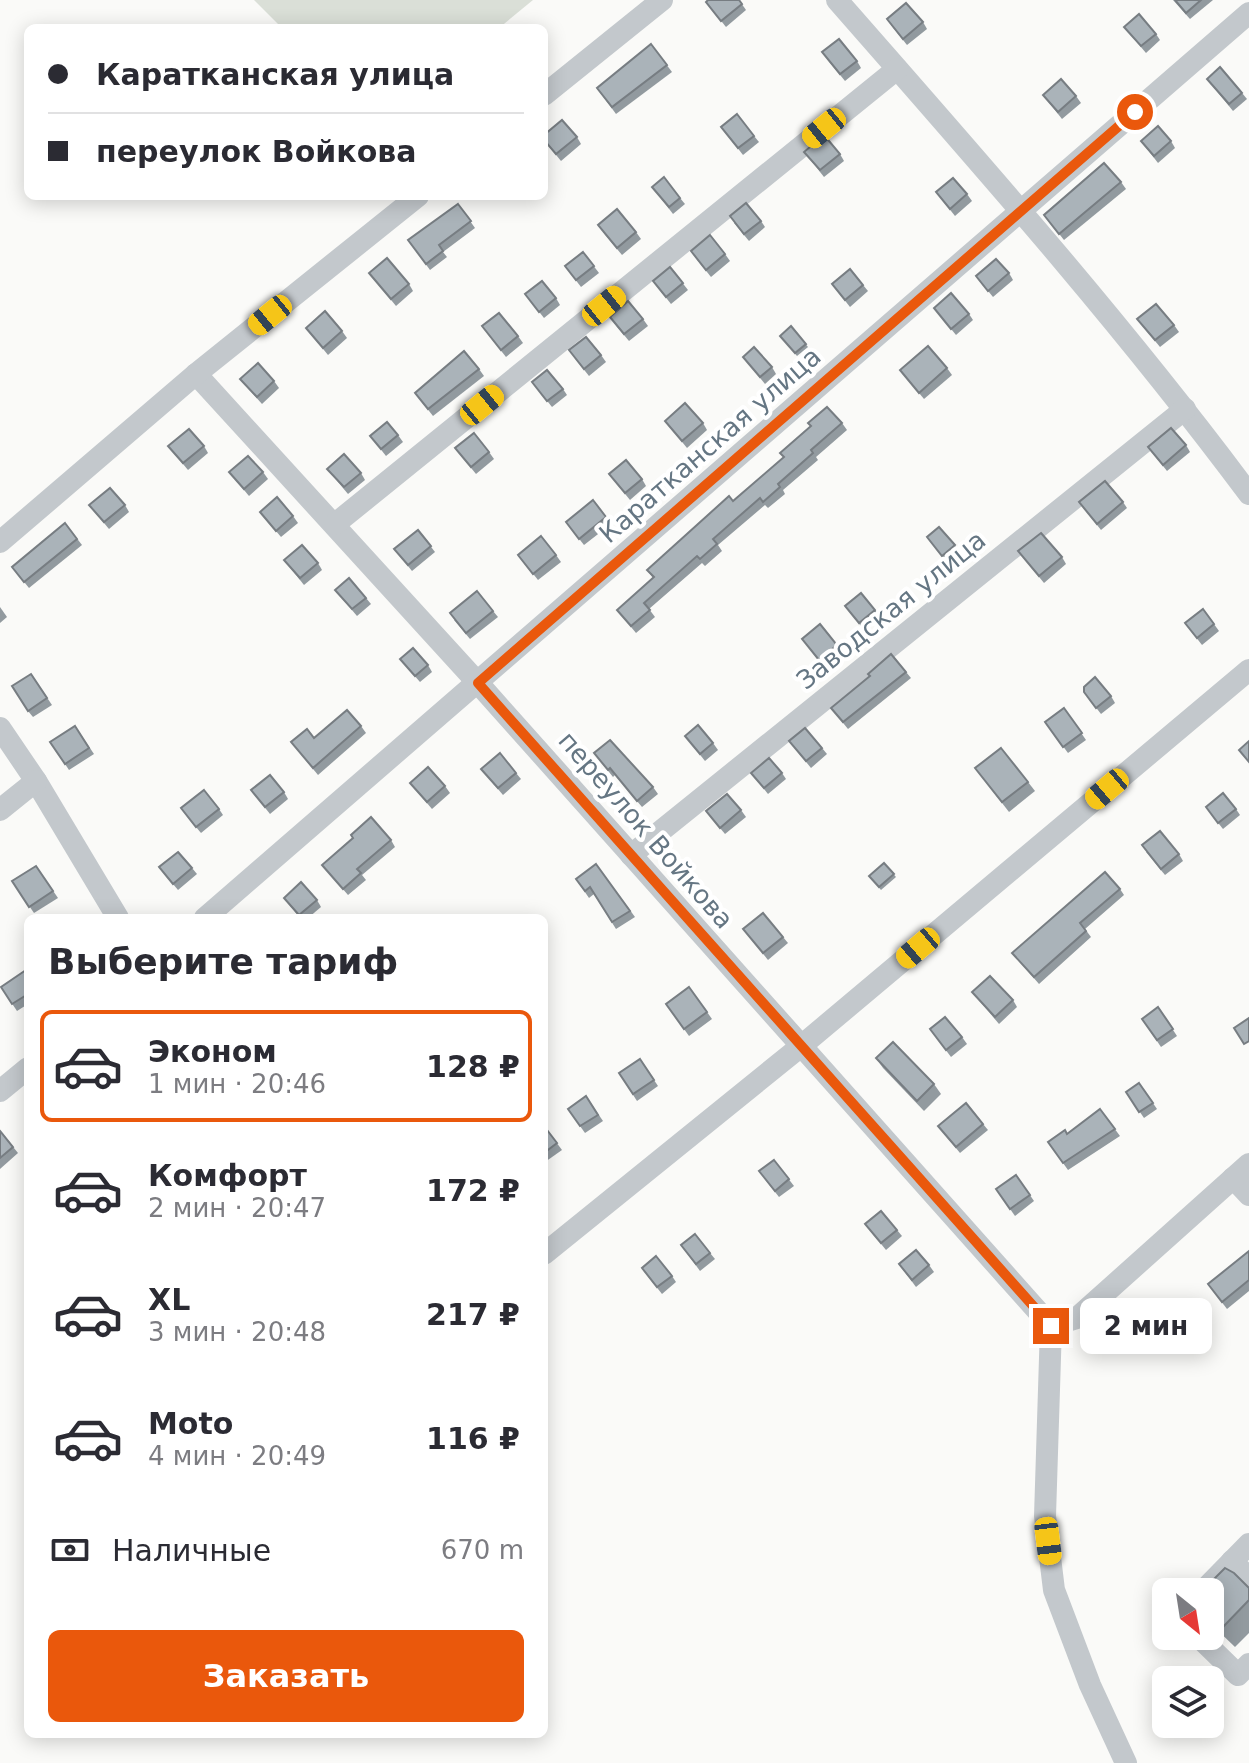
<!DOCTYPE html>
<html lang="ru">
<meta charset="utf-8">
<style>
:root{--surface:#fff;--page:#f2f2f3;--text:#2b2b33;--muted:#7c7c81;--line:#e1e1e2;--accent:#ea580c}
body{margin:0;font-family:"DejaVu Sans",sans-serif;background:var(--page);color:var(--text);height:100vh;display:flex;flex-direction:column;font-size:30px;white-space:nowrap}
*{box-sizing:border-box;margin:0}
p{font-size:26px;color:var(--muted)}
.icon{flex:none;width:44px;height:44px;fill:none;stroke:currentColor;stroke-width:2;stroke-linecap:round;stroke-linejoin:round}
.map{position:relative;flex:1;overflow:hidden}
.panel{position:absolute;left:24px;top:914px;width:524px;height:824px;display:flex;flex-direction:column;background:var(--surface);border-radius:12px;box-shadow:0 4px 20px #0003}
.panel>*{flex:none}
.top-card{position:absolute;left:24px;top:24px;width:524px;height:176px;border-radius:12px;box-shadow:0 4px 20px #0003;display:grid;align-content:center;height:176px;padding:0 24px;background:var(--surface)}
.needle{width:52px;rotate:150deg}
.tools{position:absolute;left:1152px;top:1578px;display:grid;gap:16px}
.tools a{display:grid;place-items:center;width:72px;height:72px;border-radius:12px;background:var(--surface);box-shadow:0 4px 20px #0003;font-size:40px}
.end{position:absolute;width:36px;height:36px;margin:-18px;border:10px solid #ea580c;background:#fff;box-shadow:0 0 0 4px #fff}
.from{border-radius:50%}
.bubble{position:absolute;height:56px;border-radius:12px;background:var(--surface);box-shadow:0 4px 20px #0003;font-size:26px;font-weight:600;line-height:56px;text-align:center}
.car{position:absolute;width:24px;height:48px;margin:-24px -12px;border-radius:10px;box-shadow:0 0 6px 2px #0007;background:linear-gradient(#f5c518 24%,#345 0 40%,#f5c518 0 76%,#345 0 86%,#f5c518 0)}
.top-card b{display:flex;align-items:center;gap:28px;height:76px;font-size:30px}
.top-card b+b{border-top:2px solid var(--line)}
.top-card i{width:20px;height:20px;background:var(--text)}
ul{padding:0;list-style:none}
li{display:flex;align-items:center;gap:24px;height:112px;margin:0 16px 12px;padding:0 8px;border:4px solid transparent;border-radius:12px}
li div{flex:1}
li b{display:block;font-size:30px}
li em{font-style:normal;font-weight:600}
li.selected{border-color:var(--accent)}
li>.icon{width:72px;height:72px;stroke-width:1.5}
h2{padding:0 24px;font-size:36px;line-height:96px}
.pay{display:flex;align-items:center;gap:20px;height:88px;padding:0 24px;font-size:30px}
.pay p{margin-inline-start:auto}
.action{display:flex;gap:16px;margin-top:auto;padding:16px 24px}
.action a{flex:1;height:92px;border-radius:12px;background:var(--accent);color:#fff;font-size:32px;font-weight:600;line-height:92px;text-align:center}
.map>svg:first-child{display:block}
.green{fill:#dadfd7}
.lines{fill:none;stroke-linecap:round;stroke-linejoin:round}
.minor{stroke:#c3c8cc;stroke-width:22}
.wall{fill:#929a9f}
.building{fill:#aab3b9;stroke:#777d82;stroke-width:2}
.route{stroke:#ea580c;stroke-width:10}
.labels{text-anchor:middle;dominant-baseline:central;stroke-width:8;stroke-linejoin:round;paint-order:stroke}
.street-label{font-size:26px;fill:#657683;stroke:#fff}
</style>
<div class="map">
<svg width="1249" height="1763" viewBox="0 0 1249 1763">
<rect width="100%" height="100%" fill="#fafaf8"/>
<!-- green -->
<polygon class="green" points="254,0 533,0 499,28 282,28"/>
<g class="lines">
<!-- minor -->
<g class="minor">
<path d="M837,0C978,161 1121,322 1249,494"/>
<polyline points="544,95 662,0"/>
<polyline points="196,374 478,683 1051,1326"/>
<polyline points="335,524 897,69"/>
<polyline points="0,542 196,374 418,196"/>
<polyline points="0,728 36,781 118,918"/>
<polyline points="0,810 36,781"/>
<polyline points="631,855 1185,409"/>
<polyline points="205,918 1249,13"/>
<polyline points="0,1091 28,1068"/>
<polyline points="1233,1178 1249,1195"/>
<polyline points="544,1254 800,1047 1249,670"/>
<polyline points="1051,1326 1045,1516 1054,1590 1090,1685 1126,1763"/>
<polyline points="1051,1326 1077,1318 1249,1164"/>
<polyline points="1232,1561 1249,1578"/>
<polyline points="1202,1592 1249,1544"/>
<polyline points="1198,1636 1238,1675 1249,1664"/>
</g>
</g>
<!-- wall -->
<g class="wall">
<polygon points="739,0 746,10 726,27 706,2"/>
<polygon points="1173,0 1213,0 1190,19"/>
<polygon points="923,22 927,29 907,45 891,25"/>
<polygon points="1124,27 1156,34 1160,40 1146,53"/>
<polygon points="651,44 672,72 616,114 597,88"/>
<polygon points="827,59 857,61 861,68 845,81"/>
<polygon points="1207,79 1242,93 1247,99 1233,111"/>
<polygon points="1043,95 1076,96 1081,103 1062,119"/>
<polygon points="726,133 754,136 759,142 743,155"/>
<polygon points="577,137 581,144 561,161 544,140"/>
<polygon points="1141,141 1171,141 1175,148 1158,163"/>
<polygon points="840,154 844,161 824,177 809,158"/>
<polygon points="1121,182 1126,189 1064,240 1044,215"/>
<polygon points="936,192 967,194 972,201 955,216"/>
<polygon points="657,193 680,198 685,204 673,214"/>
<polygon points="458,204 475,228 443,252 447,257 430,270 408,240"/>
<polygon points="761,221 765,227 749,241 734,223"/>
<polygon points="603,232 636,232 641,239 622,255"/>
<polygon points="583,252 599,273 581,287 565,266"/>
<polygon points="725,254 730,261 711,277 695,257"/>
<polygon points="670,267 688,290 671,304 653,281"/>
<polygon points="369,273 409,284 413,291 396,306"/>
<polygon points="1009,273 1013,280 993,297 976,276"/>
<polygon points="832,284 863,285 868,291 850,307"/>
<polygon points="525,294 556,298 560,305 544,318"/>
<polygon points="934,308 969,314 973,320 956,335"/>
<polygon points="643,319 648,326 629,341 614,323"/>
<polygon points="1137,319 1174,325 1179,332 1160,347"/>
<polygon points="791,326 808,347 797,356 780,336"/>
<polygon points="306,328 342,331 347,338 328,355"/>
<polygon points="487,333 518,336 523,343 506,357"/>
<polygon points="601,355 606,362 589,376 574,357"/>
<polygon points="743,357 772,367 776,374 765,384"/>
<polygon points="947,368 952,375 924,399 900,370"/>
<polygon points="479,369 484,376 433,416 415,393"/>
<polygon points="240,379 274,381 279,388 262,404"/>
<polygon points="532,382 563,389 567,395 552,407"/>
<polygon points="665,421 703,423 707,430 687,448"/>
<polygon points="842,423 847,430 816,457 818,460 783,490 785,494 768,508 765,505 718,545 722,551 705,566 702,563 649,609 655,617 636,633 617,610 653,578 647,570 733,501"/>
<polygon points="398,435 403,442 386,456 375,442"/>
<polygon points="1186,445 1190,452 1167,471 1148,447"/>
<polygon points="168,446 204,446 208,453 188,470"/>
<polygon points="455,448 489,452 494,459 476,474"/>
<polygon points="327,469 361,473 365,480 348,494"/>
<polygon points="229,472 263,472 268,479 249,496"/>
<polygon points="609,474 642,479 646,486 630,500"/>
<polygon points="1079,502 1123,502 1127,508 1101,530"/>
<polygon points="89,505 125,505 129,512 109,529"/>
<polygon points="260,512 293,516 298,523 281,537"/>
<polygon points="606,517 611,524 584,545 566,522"/>
<polygon points="65,523 82,545 29,588 12,567"/>
<polygon points="418,530 435,552 412,571 399,555"/>
<polygon points="927,537 955,545 959,552 947,563"/>
<polygon points="1018,551 1062,557 1066,564 1044,583"/>
<polygon points="556,555 561,562 538,580 523,561"/>
<polygon points="284,560 318,563 322,570 304,585"/>
<polygon points="335,590 366,598 371,604 357,616"/>
<polygon points="845,606 875,610 880,616 864,630"/>
<polygon points="0,607 7,617 0,623"/>
<polygon points="1203,609 1219,631 1202,645 1185,623"/>
<polygon points="493,611 498,617 470,639 454,620"/>
<polygon points="802,639 837,645 842,651 824,666"/>
<polygon points="400,659 428,665 432,672 420,682"/>
<polygon points="906,672 911,678 848,729 831,708"/>
<polygon points="31,674 52,705 33,717 28,711"/>
<polygon points="1084,692 1111,696 1115,703 1101,714"/>
<polygon points="1064,708 1086,740 1068,753 1045,722"/>
<polygon points="75,726 94,754 69,770 65,764"/>
<polygon points="361,726 366,733 318,775 291,742"/>
<polygon points="685,736 713,743 718,750 705,761"/>
<polygon points="789,741 822,748 827,754 811,768"/>
<polygon points="594,753 653,787 658,794 642,807 615,775 613,777"/>
<polygon points="975,768 1028,782 1035,791 1009,812"/>
<polygon points="481,769 516,773 521,779 503,795"/>
<polygon points="751,773 782,773 786,779 768,794"/>
<polygon points="410,783 445,786 450,793 432,809"/>
<polygon points="251,790 284,792 288,799 270,814"/>
<polygon points="219,809 223,815 201,833 186,815"/>
<polygon points="1236,809 1240,815 1223,829 1211,814"/>
<polygon points="741,810 746,817 725,834 706,811"/>
<polygon points="391,840 395,847 362,875 366,880 348,895 322,865"/>
<polygon points="1146,852 1179,854 1183,861 1165,875"/>
<polygon points="884,863 896,877 881,890 869,876"/>
<polygon points="596,864 635,917 616,929 594,894 589,898 576,879"/>
<polygon points="36,866 58,898 34,913 12,881"/>
<polygon points="159,867 192,868 197,874 178,890"/>
<polygon points="1120,889 1124,895 1085,929 1091,937 1039,984 1012,953"/>
<polygon points="284,898 317,900 321,907 308,918 300,918"/>
<polygon points="748,935 783,937 788,943 768,960"/>
<polygon points="28,972 28,1004 17,1011 1,987"/>
<polygon points="689,987 712,1019 689,1036 666,1004"/>
<polygon points="972,992 1013,1000 1017,1007 999,1024"/>
<polygon points="1158,1007 1177,1036 1161,1047 1142,1019"/>
<polygon points="930,1029 962,1037 967,1044 951,1057"/>
<polygon points="876,1058 934,1084 941,1094 924,1111 883,1068"/>
<polygon points="640,1059 658,1086 637,1101 619,1073"/>
<polygon points="1139,1083 1157,1109 1144,1118 1126,1092"/>
<polygon points="586,1096 603,1121 585,1133 568,1109"/>
<polygon points="1100,1109 1120,1136 1068,1170 1048,1142 1067,1134"/>
<polygon points="983,1124 988,1130 960,1153 938,1126"/>
<polygon points="544,1126 562,1150 545,1162 544,1162"/>
<polygon points="0,1131 18,1153 0,1169"/>
<polygon points="774,1160 794,1186 779,1197 764,1178"/>
<polygon points="1016,1175 1034,1201 1015,1216 996,1189"/>
<polygon points="865,1224 897,1230 902,1236 886,1250"/>
<polygon points="681,1245 710,1253 715,1259 700,1271"/>
<polygon points="1249,1251 1249,1291 1227,1309 1208,1284"/>
<polygon points="899,1264 929,1265 934,1272 916,1287"/>
<polygon points="647,1275 672,1276 676,1282 662,1294"/>
<polygon points="1249,1588 1249,1633 1235,1647 1210,1623 1210,1592"/>
</g>
<!-- building -->
<g class="building">
<polygon points="708,0 739,0 742,4 721,21 706,2"/>
<polygon points="1175,0 1201,0 1186,13"/>
<polygon points="906,3 923,22 903,39 887,19"/>
<polygon points="1139,14 1156,34 1141,46 1124,27"/>
<polygon points="839,39 857,61 840,74 822,52"/>
<polygon points="651,44 667,65 612,107 597,88"/>
<polygon points="1220,67 1242,93 1229,104 1207,79"/>
<polygon points="1061,79 1076,96 1058,112 1043,95"/>
<polygon points="737,114 754,136 738,148 721,127"/>
<polygon points="562,120 577,137 556,154 544,140 544,135"/>
<polygon points="1158,126 1171,141 1154,156 1141,141"/>
<polygon points="824,135 840,154 820,170 804,152"/>
<polygon points="1104,163 1121,182 1059,234 1044,215"/>
<polygon points="664,177 680,198 669,207 652,187"/>
<polygon points="953,178 967,194 950,209 936,192"/>
<polygon points="746,203 761,221 744,234 730,216"/>
<polygon points="458,204 471,221 439,245 443,251 426,264 408,240"/>
<polygon points="617,209 636,232 617,248 598,225"/>
<polygon points="710,235 725,254 706,270 691,251"/>
<polygon points="583,252 594,266 576,280 565,266"/>
<polygon points="387,258 409,284 391,299 369,273"/>
<polygon points="996,259 1009,273 988,291 976,276"/>
<polygon points="670,267 683,283 666,297 653,281"/>
<polygon points="850,269 863,285 845,300 832,284"/>
<polygon points="542,281 556,298 539,312 525,294"/>
<polygon points="951,293 969,314 951,329 934,308"/>
<polygon points="628,301 643,319 624,334 610,317"/>
<polygon points="1156,304 1174,325 1155,340 1137,319"/>
<polygon points="325,311 342,331 323,348 306,328"/>
<polygon points="499,313 518,336 501,350 482,326"/>
<polygon points="791,326 806,344 795,353 780,336"/>
<polygon points="586,337 601,355 584,369 569,350"/>
<polygon points="928,346 947,368 919,393 900,370"/>
<polygon points="754,347 772,367 760,377 743,357"/>
<polygon points="464,351 479,369 428,409 415,393"/>
<polygon points="258,363 274,381 257,397 240,379"/>
<polygon points="547,370 563,389 547,401 532,382"/>
<polygon points="685,403 703,423 682,441 665,421"/>
<polygon points="827,407 842,423 811,450 813,453 778,484 780,487 763,502 760,498 713,539 717,544 700,559 697,556 644,603 650,610 631,626 617,610 654,577 647,570 729,496 733,501 784,457 780,453 811,426 808,423"/>
<polygon points="387,422 398,435 381,449 370,436"/>
<polygon points="1171,428 1186,445 1163,465 1148,447"/>
<polygon points="189,429 204,446 183,463 168,446"/>
<polygon points="474,433 489,452 471,467 455,448"/>
<polygon points="344,454 361,473 344,487 327,469"/>
<polygon points="248,456 263,472 244,489 229,472"/>
<polygon points="626,460 642,479 625,493 609,474"/>
<polygon points="1105,481 1123,502 1097,524 1079,502"/>
<polygon points="110,488 125,505 104,522 89,505"/>
<polygon points="277,497 293,516 276,531 260,512"/>
<polygon points="593,500 606,517 579,539 566,522"/>
<polygon points="65,523 77,539 24,582 12,567"/>
<polygon points="939,527 955,545 942,556 927,537"/>
<polygon points="418,530 431,546 408,565 394,549"/>
<polygon points="1041,533 1062,557 1039,576 1018,551"/>
<polygon points="541,536 556,555 533,574 518,555"/>
<polygon points="302,545 318,563 300,578 284,560"/>
<polygon points="349,578 366,598 352,609 335,590"/>
<polygon points="477,591 493,611 466,633 450,613"/>
<polygon points="861,593 875,610 859,623 845,606"/>
<polygon points="1203,609 1214,624 1197,638 1185,623"/>
<polygon points="820,624 837,645 819,660 802,639"/>
<polygon points="413,648 428,665 415,676 400,659"/>
<polygon points="891,654 906,672 843,722 831,708 870,676 868,674"/>
<polygon points="31,674 47,698 28,711 12,686"/>
<polygon points="1095,677 1111,696 1096,708 1084,692 1084,687"/>
<polygon points="1064,708 1082,733 1063,747 1045,722"/>
<polygon points="347,710 361,726 313,768 291,742 307,729 314,738"/>
<polygon points="698,725 713,743 700,754 685,736"/>
<polygon points="75,726 89,748 65,764 50,742"/>
<polygon points="805,728 822,748 806,761 789,741"/>
<polygon points="610,740 653,787 637,801 610,768 608,770 594,753"/>
<polygon points="1249,741 1249,762 1239,750"/>
<polygon points="1001,748 1028,782 1002,802 975,768"/>
<polygon points="500,753 516,773 498,788 481,769"/>
<polygon points="769,758 782,773 764,788 751,773"/>
<polygon points="428,767 445,786 427,802 410,783"/>
<polygon points="270,775 284,792 265,807 251,790"/>
<polygon points="204,790 219,809 196,827 181,808"/>
<polygon points="1223,793 1236,809 1218,823 1206,807"/>
<polygon points="727,794 741,810 720,828 706,811"/>
<polygon points="371,817 391,840 357,869 361,873 343,889 322,865 353,838 351,835"/>
<polygon points="1160,831 1179,854 1161,869 1142,845"/>
<polygon points="178,852 192,868 173,884 159,867"/>
<polygon points="884,863 894,874 879,887 869,876"/>
<polygon points="596,864 630,911 612,922 590,887 585,891 576,879"/>
<polygon points="36,866 53,891 29,907 12,881"/>
<polygon points="1105,872 1120,889 1080,923 1086,931 1034,977 1012,953"/>
<polygon points="301,882 317,900 299,915 284,898"/>
<polygon points="763,913 783,937 763,953 743,929"/>
<polygon points="26,970 28,972 28,994 12,1004 1,987"/>
<polygon points="990,976 1013,1000 995,1017 972,992"/>
<polygon points="689,987 707,1012 684,1029 666,1004"/>
<polygon points="1158,1007 1173,1029 1157,1040 1142,1019"/>
<polygon points="945,1017 962,1037 946,1050 930,1029"/>
<polygon points="1249,1018 1249,1041 1244,1044 1234,1028"/>
<polygon points="893,1042 934,1084 917,1101 876,1058"/>
<polygon points="640,1059 654,1080 633,1094 619,1073"/>
<polygon points="1139,1083 1153,1103 1139,1112 1126,1092"/>
<polygon points="586,1096 598,1115 580,1126 568,1109"/>
<polygon points="966,1103 983,1124 956,1147 938,1126"/>
<polygon points="1100,1109 1115,1129 1063,1163 1048,1142 1065,1130 1067,1134"/>
<polygon points="544,1126 557,1143 544,1153"/>
<polygon points="0,1131 13,1147 0,1158"/>
<polygon points="774,1160 789,1179 775,1191 759,1171"/>
<polygon points="1016,1175 1030,1195 1010,1209 996,1189"/>
<polygon points="881,1211 897,1230 881,1243 865,1224"/>
<polygon points="695,1234 710,1253 696,1264 681,1245"/>
<polygon points="916,1250 929,1265 912,1280 899,1264"/>
<polygon points="1249,1251 1249,1280 1222,1302 1208,1284"/>
<polygon points="656,1256 672,1276 657,1287 642,1268"/>
<polygon points="1225,1568 1234,1573 1249,1588 1249,1600 1222,1628 1210,1617 1210,1592 1201,1592"/>
</g>
<g class="lines">
<!-- route -->
<polyline class="route" points="1051,1326 478,683 1135,112"/>
</g>
<g class="labels">
<!-- street labels -->
<g class="street-label">
<text transform="translate(710 445) rotate(-41)">Каратканская улица</text>
<text transform="translate(891 610) rotate(-39)">Заводская улица</text>
<text transform="translate(646 830) rotate(49)">переулок Войкова</text>
</g>
</g>
</svg>
<div class="tools">
<a><svg class="needle" viewBox="-14 -14 28 28"><path d="M0-13l5 13h-10z" fill="#e53935"/><path d="M0 13l5-13h-10z" fill="#7c7c81"/></svg></a>
<a><svg class="icon" aria-label="layers" viewBox="0 0 24 24"><path d="M12 4l9 5-9 5-9-5zM3 14l9 5 9-5"/></svg></a>
</div>
<i class="end from" style="left:1135px;top:112px"></i>
<i class="end" style="left:1051px;top:1326px"></i>
<div class="bubble" style="left:1080px;top:1298px;width:132px">2 мин</div>
<i class="car" style="left:824px;top:128px;rotate:231deg"></i>
<i class="car" style="left:604px;top:306px;rotate:51deg"></i>
<i class="car" style="left:270px;top:315px;rotate:231deg"></i>
<i class="car" style="left:482px;top:405px;rotate:51deg"></i>
<i class="car" style="left:1107px;top:789px;rotate:230deg"></i>
<i class="car" style="left:918px;top:948px;rotate:230deg"></i>
<i class="car" style="left:1048px;top:1541px;rotate:173deg"></i>
<div class="top-card">
<b><i class="from"></i>Каратканская улица</b>
<b><i></i>переулок Войкова</b>
</div>
<section class="panel">
<h2>Выберите тариф</h2>
<ul>
<li class="selected"><svg class="icon" aria-label="car" viewBox="0 0 24 24"><path d="M5 17H2v-5l4-1 3-4h7l3 4 3 1v5h-3M9 17h6M6 11h13"/><circle cx="7" cy="17" r="2"/><circle cx="17" cy="17" r="2"/></svg><div><b>Эконом</b><p>1 мин · 20:46</p></div><em>128 ₽</em></li>
<li><svg class="icon" aria-label="car" viewBox="0 0 24 24"><path d="M5 17H2v-5l4-1 3-4h7l3 4 3 1v5h-3M9 17h6M6 11h13"/><circle cx="7" cy="17" r="2"/><circle cx="17" cy="17" r="2"/></svg><div><b>Комфорт</b><p>2 мин · 20:47</p></div><em>172 ₽</em></li>
<li><svg class="icon" aria-label="car" viewBox="0 0 24 24"><path d="M5 17H2v-5l4-1 3-4h7l3 4 3 1v5h-3M9 17h6M6 11h13"/><circle cx="7" cy="17" r="2"/><circle cx="17" cy="17" r="2"/></svg><div><b>XL</b><p>3 мин · 20:48</p></div><em>217 ₽</em></li>
<li><svg class="icon" aria-label="car" viewBox="0 0 24 24"><path d="M5 17H2v-5l4-1 3-4h7l3 4 3 1v5h-3M9 17h6M6 11h13"/><circle cx="7" cy="17" r="2"/><circle cx="17" cy="17" r="2"/></svg><div><b>Moto</b><p>4 мин · 20:49</p></div><em>116 ₽</em></li>
</ul>
<div class="pay"><svg class="icon" aria-label="cash" viewBox="0 0 24 24"><path d="M3 7h18v10H3z"/><circle cx="12" cy="12" r="2"/></svg>Наличные<p>670 m</p></div>
<div class="action"><a>Заказать</a></div>
</section>
</div>
